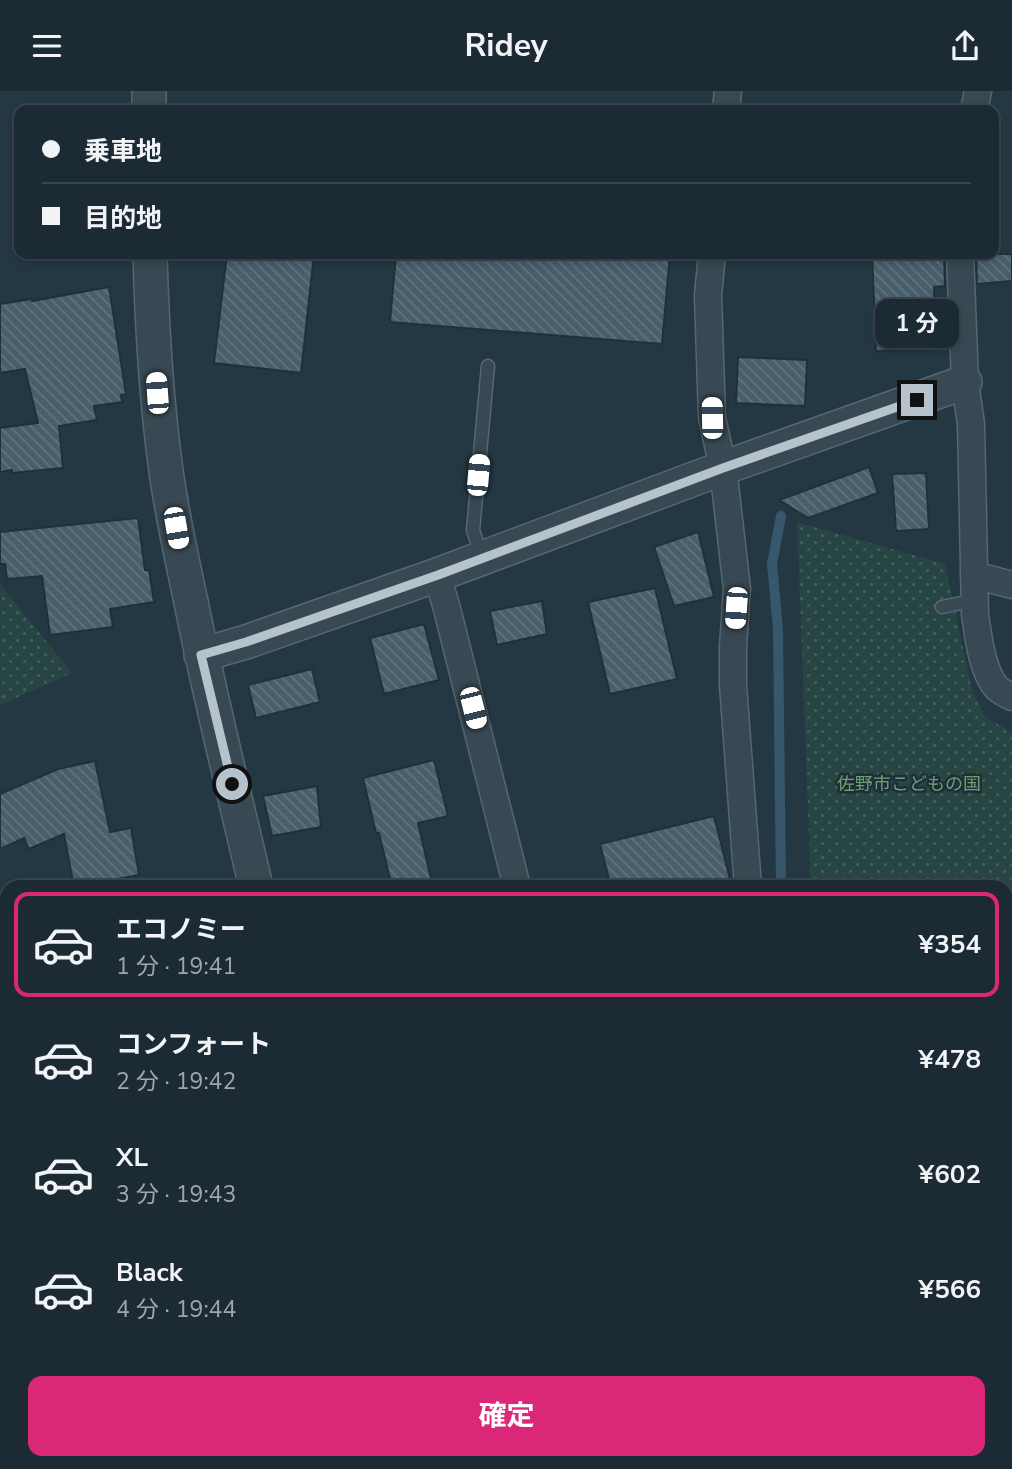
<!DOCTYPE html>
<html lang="ja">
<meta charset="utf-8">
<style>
:root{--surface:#1b2a33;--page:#24323b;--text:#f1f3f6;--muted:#a0a7ac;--line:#39464e;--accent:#db2777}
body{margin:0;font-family:"Nunito Sans","Noto Sans JP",sans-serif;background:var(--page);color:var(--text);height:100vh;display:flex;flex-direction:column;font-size:26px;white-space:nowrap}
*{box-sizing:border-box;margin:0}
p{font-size:23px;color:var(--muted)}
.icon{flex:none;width:38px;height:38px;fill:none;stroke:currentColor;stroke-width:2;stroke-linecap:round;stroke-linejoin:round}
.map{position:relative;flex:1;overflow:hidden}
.side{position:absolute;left:0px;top:789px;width:1013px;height:590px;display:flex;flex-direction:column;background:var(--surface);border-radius:21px 21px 0 0;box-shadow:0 4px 10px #0003,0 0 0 2px var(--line)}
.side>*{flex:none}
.banner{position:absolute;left:14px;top:14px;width:985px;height:154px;border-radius:14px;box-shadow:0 4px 10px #0003,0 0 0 2px var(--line);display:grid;align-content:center;height:154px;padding:0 28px;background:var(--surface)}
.end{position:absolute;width:32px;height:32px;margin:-16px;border:9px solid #b6c3cd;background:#111;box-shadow:0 0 0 4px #111}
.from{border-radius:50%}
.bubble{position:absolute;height:49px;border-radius:14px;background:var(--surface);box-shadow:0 4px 10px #0003,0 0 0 2px var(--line);font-size:23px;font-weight:700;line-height:49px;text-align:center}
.car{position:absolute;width:21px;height:42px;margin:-21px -10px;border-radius:9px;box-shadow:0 0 5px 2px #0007;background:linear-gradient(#fff 24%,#345 0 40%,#fff 0 76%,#345 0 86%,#fff 0)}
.banner b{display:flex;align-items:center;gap:24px;height:66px;font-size:26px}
.banner b+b{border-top:2px solid var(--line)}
.banner i{width:18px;height:18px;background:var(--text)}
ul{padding:12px 0 0;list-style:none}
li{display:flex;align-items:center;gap:21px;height:105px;margin:0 14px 10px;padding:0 14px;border:4px solid transparent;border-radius:14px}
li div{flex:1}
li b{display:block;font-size:26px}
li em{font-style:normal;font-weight:700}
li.current{border-color:var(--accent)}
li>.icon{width:63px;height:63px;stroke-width:1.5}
.button{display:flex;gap:14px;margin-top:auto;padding:14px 28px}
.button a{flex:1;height:80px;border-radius:14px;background:var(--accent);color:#fff;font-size:28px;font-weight:700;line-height:80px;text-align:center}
header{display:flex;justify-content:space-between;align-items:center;height:91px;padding:0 28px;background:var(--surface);font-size:32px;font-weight:700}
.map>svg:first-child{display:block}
.park{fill:url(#park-dots)}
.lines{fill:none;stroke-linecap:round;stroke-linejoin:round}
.stream{stroke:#37576d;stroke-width:10}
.building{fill:url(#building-back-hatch);stroke:#20303b;stroke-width:2}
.service-casing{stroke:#576671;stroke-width:15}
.minor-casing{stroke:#576671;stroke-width:29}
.tertiary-casing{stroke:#576671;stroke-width:36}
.service{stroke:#394953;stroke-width:12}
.minor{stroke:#394953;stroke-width:26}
.tertiary{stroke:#394953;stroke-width:33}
.route{stroke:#b6c3cd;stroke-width:9}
.labels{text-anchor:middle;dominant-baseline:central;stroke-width:5;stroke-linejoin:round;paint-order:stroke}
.park-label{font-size:18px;fill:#6ca06e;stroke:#1e2e39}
</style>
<header><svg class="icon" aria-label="menu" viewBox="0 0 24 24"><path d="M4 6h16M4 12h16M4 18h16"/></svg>Ridey<svg class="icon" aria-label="share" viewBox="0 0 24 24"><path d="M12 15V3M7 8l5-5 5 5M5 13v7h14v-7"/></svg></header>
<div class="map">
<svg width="1012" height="1378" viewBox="0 0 1012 1378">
<defs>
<pattern id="park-dots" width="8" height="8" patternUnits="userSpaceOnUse" patternTransform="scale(1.75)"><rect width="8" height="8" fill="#274543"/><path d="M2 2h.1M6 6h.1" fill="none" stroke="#445e5d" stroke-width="1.8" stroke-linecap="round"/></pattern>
<pattern id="building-back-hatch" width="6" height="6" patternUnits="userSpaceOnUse" patternTransform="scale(1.75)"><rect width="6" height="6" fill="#485e6a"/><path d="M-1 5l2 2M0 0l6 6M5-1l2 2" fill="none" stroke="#60737e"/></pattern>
</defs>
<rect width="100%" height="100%" fill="#243844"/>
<!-- park -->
<g class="park">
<polygon points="797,431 945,473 972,599 985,626 1012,641 1012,1073 1006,1070 1006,796 811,796"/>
<polygon points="0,493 72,582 0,614"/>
</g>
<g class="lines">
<!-- stream -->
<g class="stream">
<polyline points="781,425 772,473 778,538 781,796"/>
<polyline points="1006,1098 1012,1101"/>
</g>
</g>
<!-- building -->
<g class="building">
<polygon points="227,163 314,163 301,282 214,272"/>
<polygon points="396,163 670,163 662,253 390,231"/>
<polygon points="872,163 944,163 945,195 934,196 936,258 876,260"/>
<polygon points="976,163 1012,163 1012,190 977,193"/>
<polygon points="109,196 126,303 121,304 122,311 94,315 97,329 59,335 63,377 12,382 12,379 0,381 0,337 38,332 25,278 0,282 0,213 32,208 32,210"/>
<polygon points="738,266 807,269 805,315 736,312"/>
<polygon points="869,376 878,402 808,427 779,409"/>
<polygon points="926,382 929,438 896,440 892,383"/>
<polygon points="138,427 145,479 149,479 154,511 110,518 113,536 50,544 42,485 7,488 5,473 0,473 0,441"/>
<polygon points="698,441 714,506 674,515 654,456"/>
<polygon points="655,497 677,588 610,603 588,511"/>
<polygon points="542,510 547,543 497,554 490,520"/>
<polygon points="424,533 439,589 384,603 370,547"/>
<polygon points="312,578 320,611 256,627 248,594"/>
<polygon points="434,669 448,725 418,732 433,796 392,796 379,742 376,742 363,687"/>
<polygon points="95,670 110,741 131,737 139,784 74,796 64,743 29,758 24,747 0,758 0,703 58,678"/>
<polygon points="317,695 321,736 272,745 263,705"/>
<polygon points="714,725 732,796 611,796 600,753"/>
</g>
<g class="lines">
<defs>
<g id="service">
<polyline points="482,467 473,439 488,275"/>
<polyline points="942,516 975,509"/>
</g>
<g id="minor">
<polyline points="726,19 728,0"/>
<polyline points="974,19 978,0"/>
<polyline points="712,163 708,204 712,327 723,377 737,498 733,556 733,594 748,796"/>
<path d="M960,163L965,291L971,333L975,523C978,544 982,581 997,597C1001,601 1008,604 1012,606"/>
<polyline points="437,484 447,518 517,796"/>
<polyline points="974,484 1012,494"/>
<polyline points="0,854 7,869"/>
<polyline points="157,1372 158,1378"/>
</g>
<g id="tertiary">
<polyline points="149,19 149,0"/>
<path d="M150,163C152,236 156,308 166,380C172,424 182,468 191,511C210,607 234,701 256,796"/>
<polyline points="201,564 246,551 437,484 723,377 965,291"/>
<polyline points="386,1372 388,1378"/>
</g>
</defs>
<!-- service casing -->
<use href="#service" class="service-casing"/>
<!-- minor casing -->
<use href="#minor" class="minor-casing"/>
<!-- tertiary casing -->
<use href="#tertiary" class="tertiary-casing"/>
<!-- service -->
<use href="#service" class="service"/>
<!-- minor -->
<use href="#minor" class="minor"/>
<!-- tertiary -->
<use href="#tertiary" class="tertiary"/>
</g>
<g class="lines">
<!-- route -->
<polyline class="route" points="232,693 201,564 246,551 438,484 723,377 917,309"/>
</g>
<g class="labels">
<!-- park labels -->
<g class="park-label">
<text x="909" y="693">佐野市こどもの国</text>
</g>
</g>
</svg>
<i class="end from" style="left:232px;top:693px"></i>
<i class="end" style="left:917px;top:309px"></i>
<div class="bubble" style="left:875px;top:208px;width:84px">1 分</div>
<i class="car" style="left:157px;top:302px;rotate:356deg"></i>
<i class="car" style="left:712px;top:327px;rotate:359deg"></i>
<i class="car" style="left:478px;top:384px;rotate:5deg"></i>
<i class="car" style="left:176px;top:437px;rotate:170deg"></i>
<i class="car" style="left:736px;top:517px;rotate:184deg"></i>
<i class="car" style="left:473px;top:617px;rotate:166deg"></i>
<div class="banner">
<b><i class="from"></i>乗車地</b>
<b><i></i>目的地</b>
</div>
<section class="side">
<ul>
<li class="current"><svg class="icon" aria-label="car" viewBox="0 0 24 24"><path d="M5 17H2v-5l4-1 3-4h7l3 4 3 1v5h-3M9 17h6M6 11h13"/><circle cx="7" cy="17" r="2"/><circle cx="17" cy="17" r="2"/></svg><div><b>エコノミー</b><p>1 分 · 19:41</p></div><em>¥354</em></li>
<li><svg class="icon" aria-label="car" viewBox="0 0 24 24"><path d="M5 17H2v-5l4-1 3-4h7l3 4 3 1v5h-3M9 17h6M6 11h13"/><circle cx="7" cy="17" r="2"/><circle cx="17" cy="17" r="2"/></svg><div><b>コンフォート</b><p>2 分 · 19:42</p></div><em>¥478</em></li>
<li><svg class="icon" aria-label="car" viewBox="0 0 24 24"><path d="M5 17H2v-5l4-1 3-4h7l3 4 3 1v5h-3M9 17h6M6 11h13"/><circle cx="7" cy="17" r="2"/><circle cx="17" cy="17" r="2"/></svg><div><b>XL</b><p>3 分 · 19:43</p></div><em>¥602</em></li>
<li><svg class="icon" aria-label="car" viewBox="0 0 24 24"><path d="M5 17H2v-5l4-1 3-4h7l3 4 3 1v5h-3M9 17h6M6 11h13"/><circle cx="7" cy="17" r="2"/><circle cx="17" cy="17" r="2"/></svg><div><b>Black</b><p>4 分 · 19:44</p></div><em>¥566</em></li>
</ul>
<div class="button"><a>確定</a></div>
</section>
</div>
